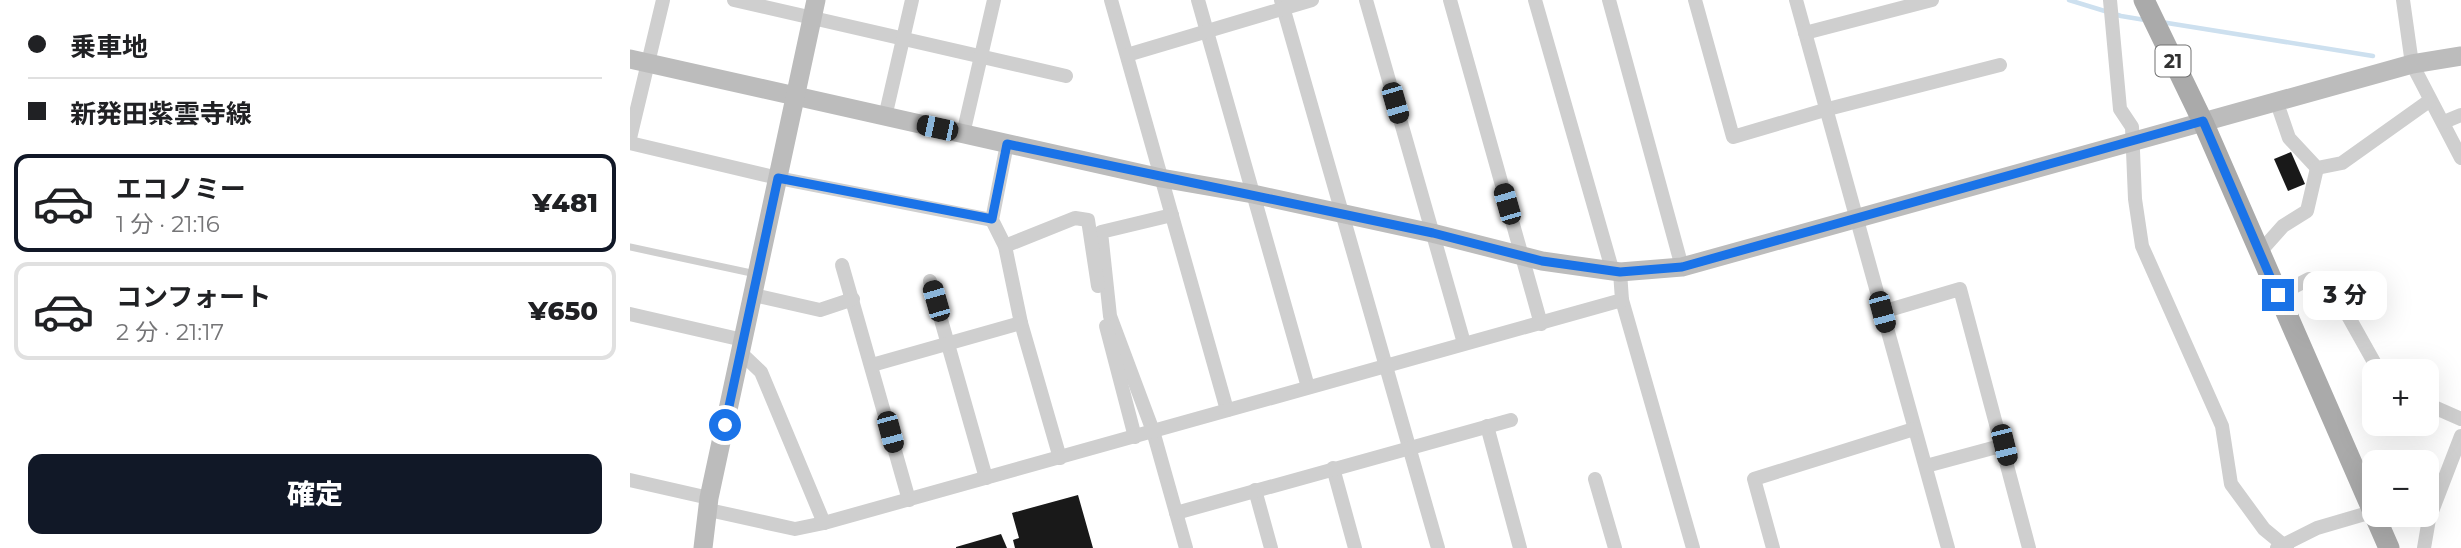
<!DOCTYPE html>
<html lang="ja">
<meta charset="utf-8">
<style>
:root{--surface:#fff;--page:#f2f2f2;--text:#202124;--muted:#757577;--line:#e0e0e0;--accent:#111827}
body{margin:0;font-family:Montserrat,"Noto Sans JP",sans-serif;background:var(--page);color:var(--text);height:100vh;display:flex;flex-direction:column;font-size:26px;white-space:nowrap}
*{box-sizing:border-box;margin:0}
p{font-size:23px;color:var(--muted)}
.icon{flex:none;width:38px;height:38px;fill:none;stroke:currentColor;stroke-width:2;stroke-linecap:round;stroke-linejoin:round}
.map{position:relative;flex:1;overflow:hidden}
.side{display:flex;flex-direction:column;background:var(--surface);width:630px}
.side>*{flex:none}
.hud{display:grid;align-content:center;height:154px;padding:0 28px;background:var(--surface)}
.fabs{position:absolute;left:1732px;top:359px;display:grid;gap:14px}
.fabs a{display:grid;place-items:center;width:77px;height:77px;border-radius:14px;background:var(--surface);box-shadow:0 7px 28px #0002;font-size:35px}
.end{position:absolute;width:32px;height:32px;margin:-16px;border:9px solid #1a73e8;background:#fff;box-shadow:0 0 0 4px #fff}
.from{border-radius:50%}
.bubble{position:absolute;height:49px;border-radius:14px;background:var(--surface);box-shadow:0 7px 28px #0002;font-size:23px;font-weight:800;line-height:49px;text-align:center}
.car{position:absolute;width:21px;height:42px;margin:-21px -10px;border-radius:9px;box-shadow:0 0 5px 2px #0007;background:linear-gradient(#222 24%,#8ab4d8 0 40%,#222 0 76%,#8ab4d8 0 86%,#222 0)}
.hud b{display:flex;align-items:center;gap:24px;height:66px;font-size:26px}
.hud b+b{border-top:2px solid var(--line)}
.hud i{width:18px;height:18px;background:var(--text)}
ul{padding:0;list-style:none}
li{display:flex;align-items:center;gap:21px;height:98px;margin:0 14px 10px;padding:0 14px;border:4px solid var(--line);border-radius:14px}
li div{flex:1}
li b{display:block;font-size:26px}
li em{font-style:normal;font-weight:800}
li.active{border-color:var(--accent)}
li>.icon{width:63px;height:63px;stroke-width:1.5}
.action{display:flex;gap:14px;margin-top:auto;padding:14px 28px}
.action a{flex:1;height:80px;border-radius:14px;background:var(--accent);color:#fff;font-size:28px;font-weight:800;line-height:80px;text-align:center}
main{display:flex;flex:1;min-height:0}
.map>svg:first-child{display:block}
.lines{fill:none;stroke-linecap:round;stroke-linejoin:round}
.stream{stroke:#cde0ef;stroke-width:4.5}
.building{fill:#191919}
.lane{stroke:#cfcfcf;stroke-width:7}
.street{stroke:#cfcfcf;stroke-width:14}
.secondary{stroke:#bcbcbc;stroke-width:19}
.primary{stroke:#aaa;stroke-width:21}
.route{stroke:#1a73e8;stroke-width:9}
.labels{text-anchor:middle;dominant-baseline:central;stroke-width:7;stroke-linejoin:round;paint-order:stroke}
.shield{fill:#fff;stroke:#707070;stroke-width:2}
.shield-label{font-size:19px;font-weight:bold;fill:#323232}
</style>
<main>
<section class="side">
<div class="hud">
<b><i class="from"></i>乗車地</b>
<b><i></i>新発田紫雲寺線</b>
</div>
<ul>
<li class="active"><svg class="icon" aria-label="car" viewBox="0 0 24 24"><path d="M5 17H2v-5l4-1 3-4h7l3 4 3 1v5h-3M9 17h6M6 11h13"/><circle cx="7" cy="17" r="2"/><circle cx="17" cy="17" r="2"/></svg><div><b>エコノミー</b><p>1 分 · 21:16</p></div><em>¥481</em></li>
<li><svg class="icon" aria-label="car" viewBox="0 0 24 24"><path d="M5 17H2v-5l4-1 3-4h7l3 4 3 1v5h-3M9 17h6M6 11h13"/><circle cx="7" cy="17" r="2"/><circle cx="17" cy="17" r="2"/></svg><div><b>コンフォート</b><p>2 分 · 21:17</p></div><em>¥650</em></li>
</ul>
<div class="action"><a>確定</a></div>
</section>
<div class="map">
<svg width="1831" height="548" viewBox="0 0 1831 548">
<rect width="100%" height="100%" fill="#fff"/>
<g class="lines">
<!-- stream -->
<g class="stream">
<polyline points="1439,0 1491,16 1515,20"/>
<polyline points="1531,22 1743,56"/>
</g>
</g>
<!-- building -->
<g class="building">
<polygon points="1661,152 1675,184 1658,191 1644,159"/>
<polygon points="448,495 463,548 385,548 383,540 389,538 382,513"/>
<polygon points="371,534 377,548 326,548 326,547"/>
</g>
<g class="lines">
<!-- lane -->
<polyline class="lane" points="0,247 126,274"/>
<!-- street -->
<g class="street">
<polyline points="104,0 436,76"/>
<polyline points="481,0 597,410"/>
<polyline points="568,0 678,387"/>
<polyline points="651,0 808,548"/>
<polyline points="736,0 834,343"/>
<polyline points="820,0 911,324"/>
<polyline points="905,0 982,269"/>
<polyline points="979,0 1052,267"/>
<polyline points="1065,0 1103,137 1198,109 1370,65"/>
<polyline points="1166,0 1318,548"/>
<polyline points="1480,0 1490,109 1502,127 1505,199 1512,246 1592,426 1601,484 1634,529 1657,548"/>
<polyline points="1773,0 1782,64 1831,158"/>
<polyline points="1175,33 1302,0"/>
<polyline points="497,55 682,0"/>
<polyline points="1647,103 1659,138 1687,168 1712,163 1799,101"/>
<polyline points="255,117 282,0"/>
<polyline points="1814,122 1831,115"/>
<polyline points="333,134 364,0"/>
<polyline points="0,138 33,0"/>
<polyline points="0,143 148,178 362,220"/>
<polyline points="377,144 362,220 375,246 391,323 430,458"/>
<polyline points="542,215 471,232 480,316 523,431 556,548"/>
<polyline points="375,246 445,218 458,220 468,286"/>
<polyline points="1629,253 1653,226 1677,211 1687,168"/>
<polyline points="212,265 279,500"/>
<polyline points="300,281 356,478"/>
<polyline points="124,295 190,310 223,299"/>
<polyline points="1648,295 1679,279 1703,289 1749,371"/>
<polyline points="992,300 1063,548"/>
<polyline points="1252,312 1330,289 1399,548"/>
<polyline points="0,314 113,340"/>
<polyline points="476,326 505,437"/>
<polyline points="110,352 131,372 194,523"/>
<polyline points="242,365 391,323"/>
<polyline points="1797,404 1831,419"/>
<polyline points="857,426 890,548"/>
<polyline points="1296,466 1374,445"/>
<polyline points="703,468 725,548"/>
<polyline points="965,479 985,548"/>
<polyline points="0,480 79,498"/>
<polyline points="625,490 641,548"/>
<polyline points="79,510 165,529 194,523 992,300 990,272"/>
<polyline points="546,513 881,420"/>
<polyline points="1771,514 1799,519"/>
<polyline points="1143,548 1124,479 1284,429"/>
<polyline points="1647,548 1687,528 1745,511"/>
<polyline points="1794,548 1799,519 1831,436"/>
</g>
<!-- secondary -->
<g class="secondary">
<polyline points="0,59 531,178 623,194 802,233 912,261 990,272 1052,267 1782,64 1831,56"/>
<polyline points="73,548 79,498 186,0"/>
</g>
<!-- primary -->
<polyline class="primary" points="1514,0 1573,122 1759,548"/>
</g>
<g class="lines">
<!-- route -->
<polyline class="route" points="95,425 148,178 362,219 377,144 803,233 912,261 990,272 1052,267 1573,121 1648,295"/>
</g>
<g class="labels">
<!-- shield labels -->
<rect class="shield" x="1525.5" y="45.5" width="35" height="31" rx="5"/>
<g class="shield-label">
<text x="1543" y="61">21</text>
</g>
</g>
</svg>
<div class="fabs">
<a>+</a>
<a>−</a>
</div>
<i class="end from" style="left:95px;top:425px"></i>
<i class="end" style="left:1648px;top:295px"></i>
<div class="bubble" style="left:1673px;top:271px;width:84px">3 分</div>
<i class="car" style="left:765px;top:103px;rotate:164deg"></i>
<i class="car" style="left:307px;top:128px;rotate:282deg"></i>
<i class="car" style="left:877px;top:204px;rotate:344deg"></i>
<i class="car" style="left:306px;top:301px;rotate:344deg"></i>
<i class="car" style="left:1252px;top:312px;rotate:165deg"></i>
<i class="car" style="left:260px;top:432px;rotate:165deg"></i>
<i class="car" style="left:1374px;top:445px;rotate:166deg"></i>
</div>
</main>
